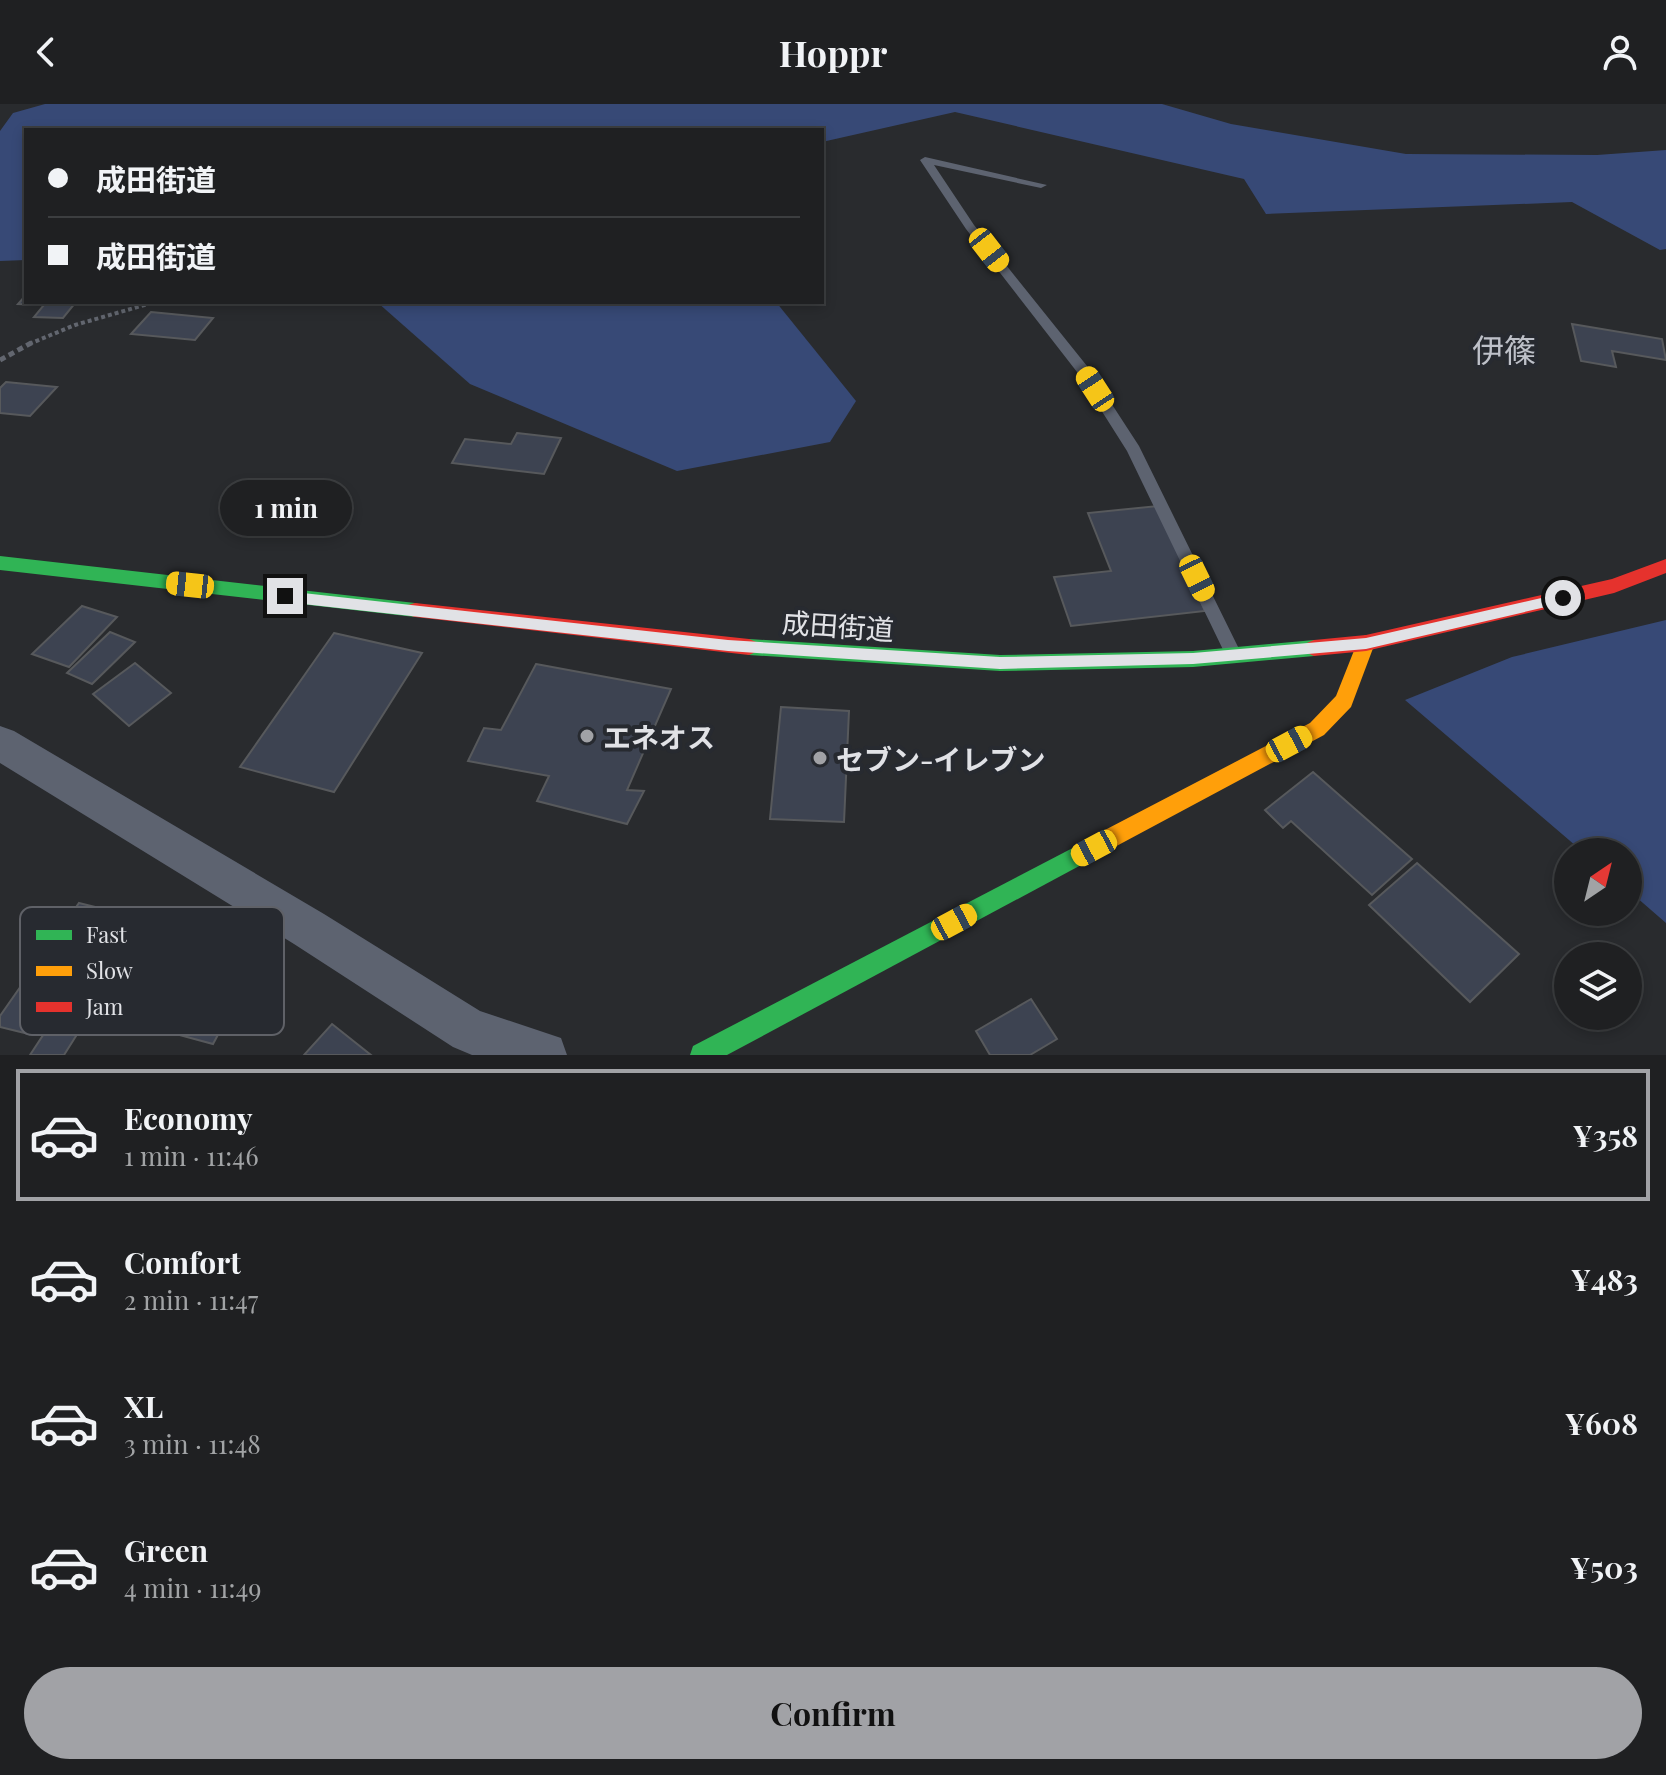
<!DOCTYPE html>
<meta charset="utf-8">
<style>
:root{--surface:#1f2022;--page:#2c2d2f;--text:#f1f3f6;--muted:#a1a3a5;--line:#3c3e40;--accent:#a1a2a6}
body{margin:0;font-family:"Playfair Display","Noto Sans JP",serif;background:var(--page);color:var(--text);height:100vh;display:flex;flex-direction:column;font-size:30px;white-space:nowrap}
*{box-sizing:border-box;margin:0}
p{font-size:26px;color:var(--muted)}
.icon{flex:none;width:44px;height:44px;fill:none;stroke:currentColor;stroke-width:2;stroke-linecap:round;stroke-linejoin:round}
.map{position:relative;height:951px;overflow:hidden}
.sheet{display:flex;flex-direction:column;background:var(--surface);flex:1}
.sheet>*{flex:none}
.top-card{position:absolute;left:24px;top:24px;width:800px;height:176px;border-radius:0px;box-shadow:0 4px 12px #0003,0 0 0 2px var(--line);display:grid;align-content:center;height:176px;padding:0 24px;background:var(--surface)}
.needle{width:52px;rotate:35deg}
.controls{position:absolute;left:1554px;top:734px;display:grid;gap:16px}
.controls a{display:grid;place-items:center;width:88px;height:88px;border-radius:50%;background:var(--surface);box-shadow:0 4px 12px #0003,0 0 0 2px var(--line);font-size:40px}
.end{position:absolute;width:36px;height:36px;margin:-18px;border:10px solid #e1e2e6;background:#111;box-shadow:0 0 0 4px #111}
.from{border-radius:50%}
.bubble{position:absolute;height:56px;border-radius:28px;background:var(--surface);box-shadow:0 4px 12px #0003,0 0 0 2px var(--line);font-size:26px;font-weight:700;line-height:56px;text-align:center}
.car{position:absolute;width:24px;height:48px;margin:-24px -12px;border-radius:10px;box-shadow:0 0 6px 2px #0007;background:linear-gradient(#f5c518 24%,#345 0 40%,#f5c518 0 76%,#345 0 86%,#f5c518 0)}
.top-card b{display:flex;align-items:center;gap:28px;height:76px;font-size:30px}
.top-card b+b{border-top:2px solid var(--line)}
.top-card i{width:20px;height:20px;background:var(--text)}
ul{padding:14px 0 0;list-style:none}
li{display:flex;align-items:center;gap:24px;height:132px;margin:0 16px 12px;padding:0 8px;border:4px solid transparent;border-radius:0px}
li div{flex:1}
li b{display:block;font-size:30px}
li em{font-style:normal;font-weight:700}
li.active{border-color:var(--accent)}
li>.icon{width:72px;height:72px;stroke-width:1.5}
.action{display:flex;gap:16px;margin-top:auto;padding:16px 24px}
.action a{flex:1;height:92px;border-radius:48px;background:var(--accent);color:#111;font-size:32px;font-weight:700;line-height:92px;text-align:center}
header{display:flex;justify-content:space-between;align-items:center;height:104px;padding:0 24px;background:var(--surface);font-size:36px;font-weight:700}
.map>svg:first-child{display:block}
.green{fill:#374976}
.building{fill:#3d4351;stroke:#57595c;stroke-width:2}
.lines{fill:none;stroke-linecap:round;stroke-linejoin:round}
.path-far1{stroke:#62666f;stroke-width:4;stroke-dasharray:4 3;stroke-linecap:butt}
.path{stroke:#62666f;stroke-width:5;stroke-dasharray:6 4;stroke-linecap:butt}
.lane{fill:#5d6370;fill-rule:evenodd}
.street{fill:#5d6370;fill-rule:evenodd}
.fast{fill:#30b455;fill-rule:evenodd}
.slow{fill:#ff9f0a;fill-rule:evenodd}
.jam{fill:#e5322d;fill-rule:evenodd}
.route{fill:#e1e2e6}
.poi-dot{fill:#a1a2a6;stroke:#272a30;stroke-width:3}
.labels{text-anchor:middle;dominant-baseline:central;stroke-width:8;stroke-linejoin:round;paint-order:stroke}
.street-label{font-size:28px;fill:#e1e2e6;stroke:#272a30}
.poi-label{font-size:28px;font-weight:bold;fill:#e1e2e6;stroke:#272a30;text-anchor:start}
.quarter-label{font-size:32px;fill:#bec1c9;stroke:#272a30}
.key{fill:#272a30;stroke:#5f6167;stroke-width:2}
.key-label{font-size:22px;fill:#e1e2e6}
</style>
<header><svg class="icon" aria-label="back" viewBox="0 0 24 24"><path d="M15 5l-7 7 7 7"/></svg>Hoppr<svg class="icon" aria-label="person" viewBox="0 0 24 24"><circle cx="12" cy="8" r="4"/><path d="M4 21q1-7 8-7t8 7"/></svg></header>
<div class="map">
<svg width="1666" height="951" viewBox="0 0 1666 951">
<rect width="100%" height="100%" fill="#292b2e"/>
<!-- green -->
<g class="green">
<polygon points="45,0 1162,0 1231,20 1406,50 1597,51 1666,46 1666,145 1660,146 1572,98 1266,110 1244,75 955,8 822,38 822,26 26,26 26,156 0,157 0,27 13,9"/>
<polygon points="377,198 776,198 856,297 830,338 677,367 470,280"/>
<polygon points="1666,516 1666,819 1628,786 1628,748 1583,748 1405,596 1512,553"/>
</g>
<!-- building -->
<g class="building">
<polygon points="26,191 26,198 76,198 63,214 34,213 44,201 18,200"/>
<polygon points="151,208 213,214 195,236 131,230"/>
<polygon points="1572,220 1662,235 1666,256 1612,247 1616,263 1581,257"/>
<polygon points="6,278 57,283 30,312 0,309 0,284"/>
<polygon points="517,329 561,334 544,370 452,359 465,335 511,340"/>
<polygon points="1158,402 1205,507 1071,522 1054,473 1111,467 1088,409"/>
<polygon points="82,502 117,513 69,563 32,550"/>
<polygon points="110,528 135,538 92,580 67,569"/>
<polygon points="334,529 422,549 334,688 240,663"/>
<polygon points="135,559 171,589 129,622 93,590"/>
<polygon points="536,560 671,585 627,686 644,687 627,720 537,697 549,672 468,657 484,624 501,626"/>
<polygon points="781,603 849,607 844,718 770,715"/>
<polygon points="1313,668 1412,755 1372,791 1291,717 1283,724 1265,706"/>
<polygon points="1417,759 1519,850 1470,898 1369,801"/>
<polygon points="79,799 111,807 29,930 0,923 0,912"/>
<polygon points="164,866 241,888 213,940 131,918"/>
<polygon points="72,887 100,894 64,951 30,951"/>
<polygon points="1031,895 1057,935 1030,951 990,951 976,927"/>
<polygon points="332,920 371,951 304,951"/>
</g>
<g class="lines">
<!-- path-far1 -->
<polyline class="path-far1" points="29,240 75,221 155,198"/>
<!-- path -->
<polyline class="path" points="0,256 33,238"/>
<!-- lane -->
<polygon class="lane" points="925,53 1047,81 1041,84 934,61 974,121 1087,262 1139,342 1242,551 1240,556 1234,558 1228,556 1127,347 1077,268 966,125 920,56"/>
<!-- street -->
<polygon class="street" points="0,622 14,627 324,810 480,907 561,934 567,951 472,951 453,943 294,840 0,659"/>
<!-- fast -->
<g class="fast">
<polygon points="0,452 415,499 422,501 424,506 422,511 415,513 0,466"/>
<polygon points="749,535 1000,551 1193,547 1314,536 1321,539 1323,544 1321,549 1314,552 1193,563 1000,567 749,551 742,548 740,543 742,538"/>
<polygon points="1088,736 1096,739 1099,746 1096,753 727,951 690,951 693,942"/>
</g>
<!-- slow -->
<polygon class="slow" points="1366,531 1373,534 1375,539 1351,603 1324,631 1096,753 1088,756 1080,753 1077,746 1080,739 1310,619 1336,592 1357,539 1359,534"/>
<!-- jam -->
<g class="jam">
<polygon points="1666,455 1666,469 1614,489 1366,547 1314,552 1307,549 1305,544 1307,539 1314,536 1366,531 1612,475"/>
<polygon points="415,499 749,535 756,538 758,543 756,548 749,551 415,513 408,511 406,506 408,501"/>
</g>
</g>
<!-- route -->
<polygon class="route" points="285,487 728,536 1000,553 1193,549 1366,534 1563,489 1569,494 1563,499 1366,545 1193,560 1000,565 728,547 285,498 279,492"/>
<!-- markers -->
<g class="poi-dot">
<circle cx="587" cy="632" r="8"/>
<circle cx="820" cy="654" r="8"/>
</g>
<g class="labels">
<!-- street labels -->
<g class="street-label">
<text transform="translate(838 521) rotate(4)">成田街道</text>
</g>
<!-- poi labels -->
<g class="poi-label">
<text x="603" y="632">エネオス</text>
<text x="836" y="654">セブン-イレブン</text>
</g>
<!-- quarter labels -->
<g class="quarter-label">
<text x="1504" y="244">伊篠</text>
</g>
</g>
<!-- legend -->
<rect x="20" y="803" width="264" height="128" rx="12" class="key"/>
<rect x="36" y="826" width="36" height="10" fill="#30b455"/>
<rect x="36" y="862" width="36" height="10" fill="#ff9f0a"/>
<rect x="36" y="898" width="36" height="10" fill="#e5322d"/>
<g class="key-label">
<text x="86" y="839">Fast</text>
<text x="86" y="875">Slow</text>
<text x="86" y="911">Jam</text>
</g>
</svg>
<div class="controls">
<a><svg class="needle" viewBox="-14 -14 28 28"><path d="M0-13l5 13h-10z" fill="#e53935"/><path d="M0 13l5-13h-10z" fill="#a1a3a5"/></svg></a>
<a><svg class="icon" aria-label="layers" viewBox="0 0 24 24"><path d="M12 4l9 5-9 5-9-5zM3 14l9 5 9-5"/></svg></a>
</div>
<i class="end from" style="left:1563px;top:494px"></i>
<i class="end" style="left:285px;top:492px"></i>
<div class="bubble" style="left:220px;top:376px;width:132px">1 min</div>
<i class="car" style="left:989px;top:146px;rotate:142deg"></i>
<i class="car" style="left:1095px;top:285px;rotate:327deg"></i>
<i class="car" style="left:1197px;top:474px;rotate:154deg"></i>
<i class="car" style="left:190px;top:481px;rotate:276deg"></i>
<i class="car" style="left:1289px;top:640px;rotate:62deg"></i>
<i class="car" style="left:1094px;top:744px;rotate:242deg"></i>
<i class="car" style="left:954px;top:818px;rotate:62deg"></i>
<div class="top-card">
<b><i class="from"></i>成田街道</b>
<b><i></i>成田街道</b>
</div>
</div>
<section class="sheet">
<ul>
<li class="active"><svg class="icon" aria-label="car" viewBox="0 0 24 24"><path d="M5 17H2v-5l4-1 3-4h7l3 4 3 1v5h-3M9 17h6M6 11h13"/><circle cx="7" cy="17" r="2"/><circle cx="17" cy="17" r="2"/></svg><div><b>Economy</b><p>1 min · 11:46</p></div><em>¥358</em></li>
<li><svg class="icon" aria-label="car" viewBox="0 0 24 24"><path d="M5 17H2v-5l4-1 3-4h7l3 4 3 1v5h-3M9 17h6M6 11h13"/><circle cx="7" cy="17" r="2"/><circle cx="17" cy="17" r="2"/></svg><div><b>Comfort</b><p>2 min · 11:47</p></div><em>¥483</em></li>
<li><svg class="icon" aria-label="car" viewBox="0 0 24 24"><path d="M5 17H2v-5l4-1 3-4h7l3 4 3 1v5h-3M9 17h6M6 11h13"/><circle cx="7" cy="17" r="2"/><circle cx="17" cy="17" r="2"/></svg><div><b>XL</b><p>3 min · 11:48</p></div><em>¥608</em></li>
<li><svg class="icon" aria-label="car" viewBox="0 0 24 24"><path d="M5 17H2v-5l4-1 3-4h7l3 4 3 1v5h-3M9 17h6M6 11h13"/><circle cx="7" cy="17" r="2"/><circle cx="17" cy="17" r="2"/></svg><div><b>Green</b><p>4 min · 11:49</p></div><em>¥503</em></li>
</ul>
<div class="action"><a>Confirm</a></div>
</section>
